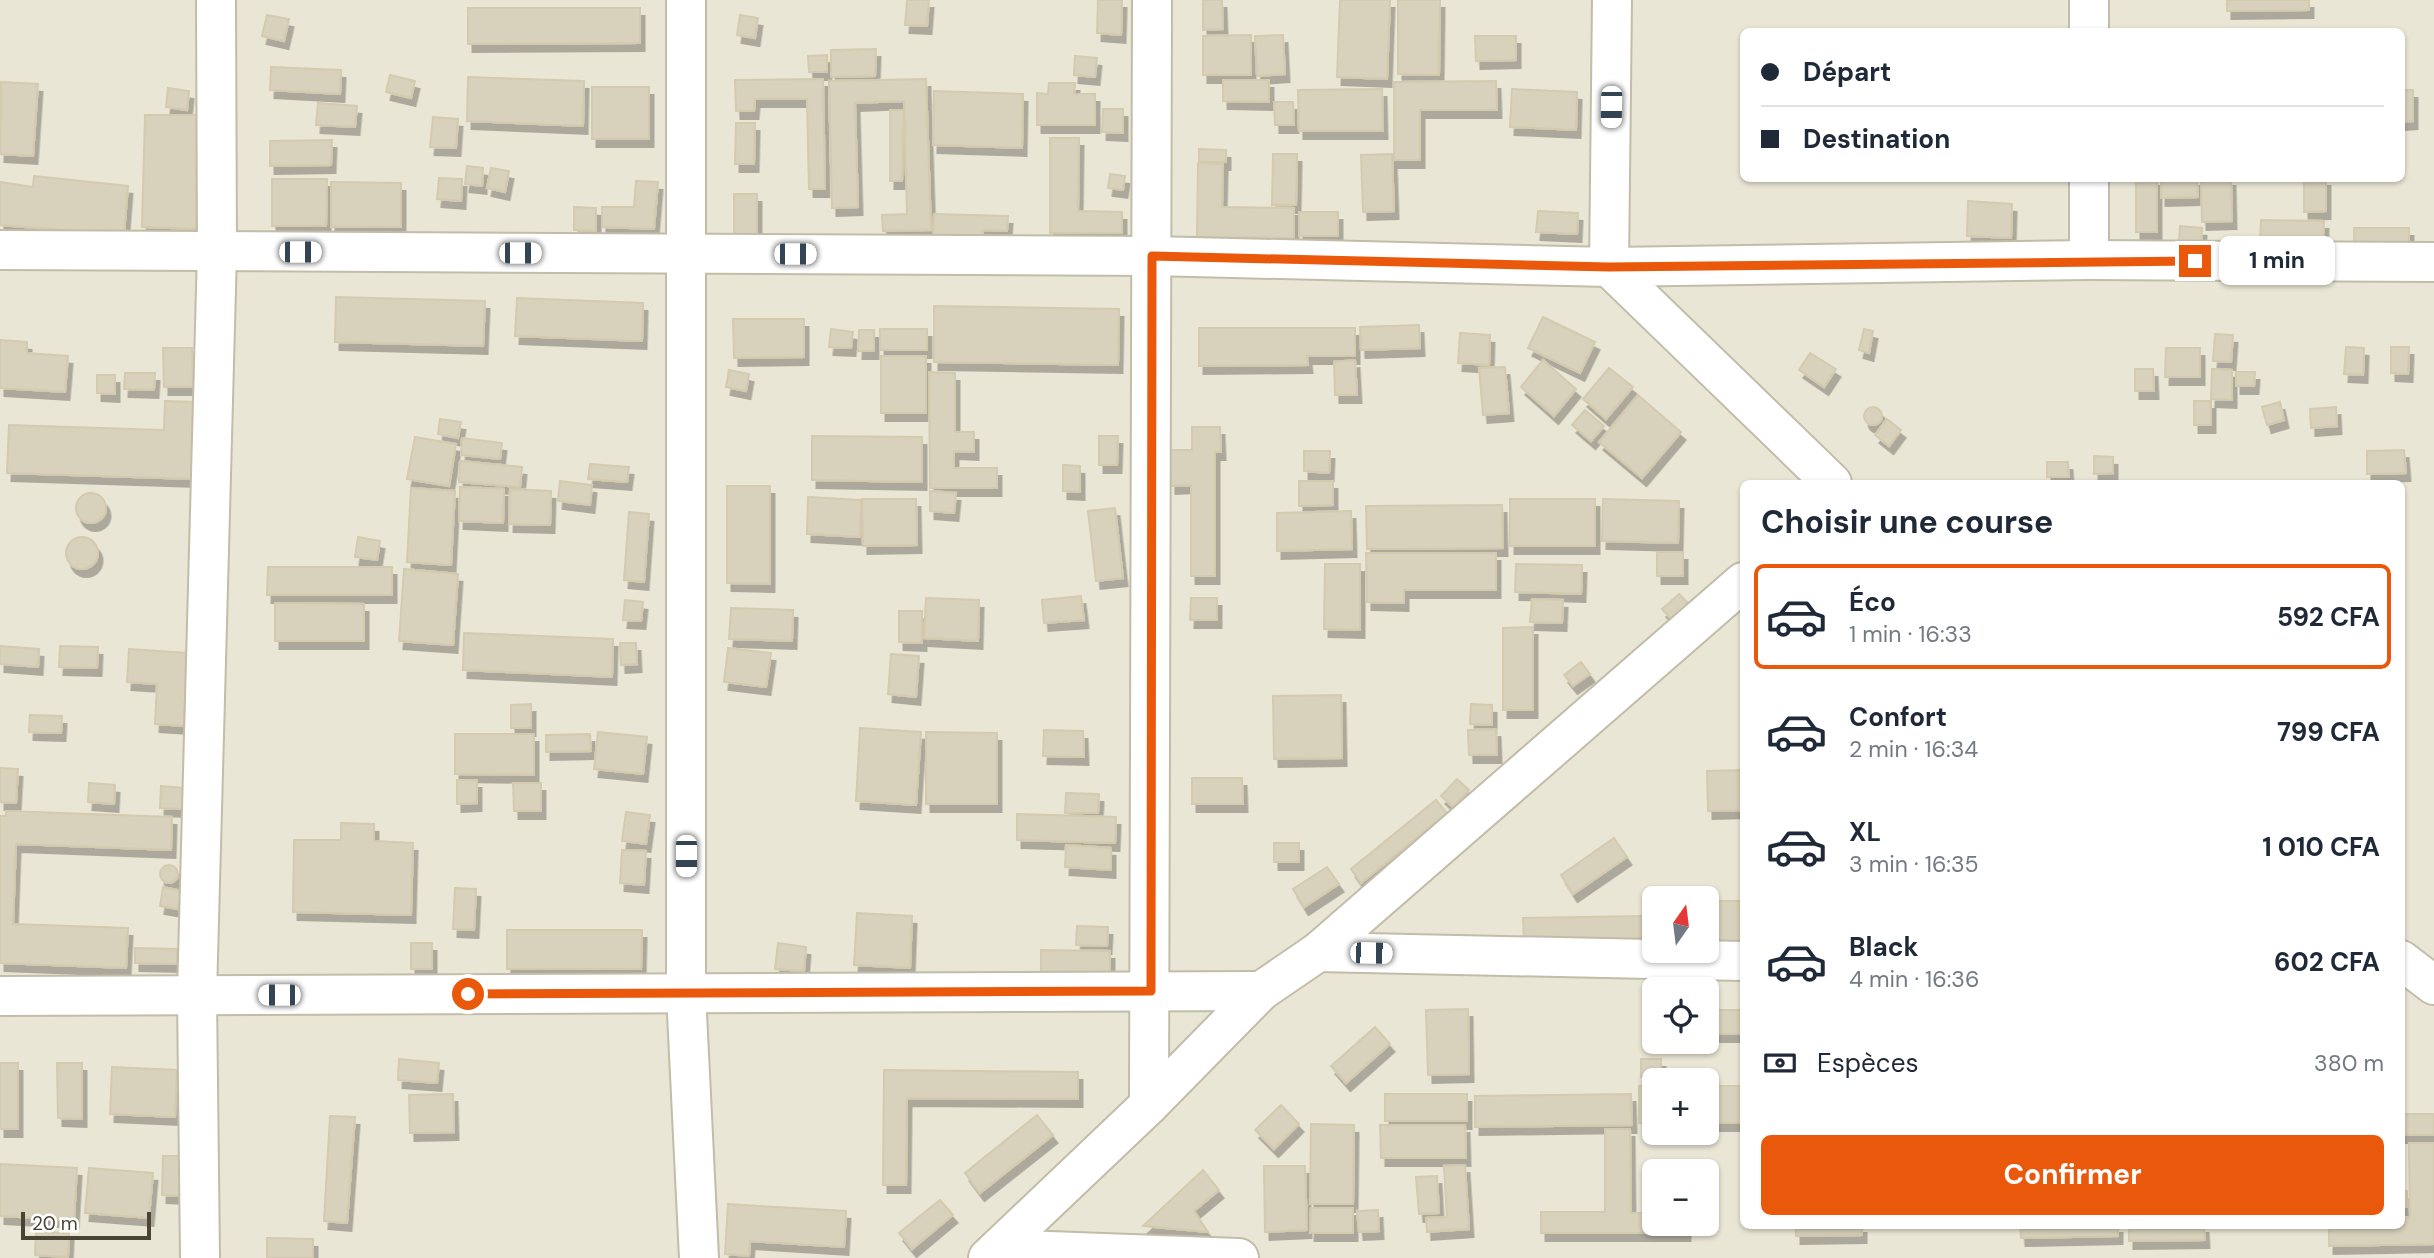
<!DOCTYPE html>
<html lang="fr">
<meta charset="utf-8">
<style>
:root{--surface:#fff;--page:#f2f2f3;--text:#1f2937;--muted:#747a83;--line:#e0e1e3;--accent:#ea580c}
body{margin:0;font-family:"DM Sans",sans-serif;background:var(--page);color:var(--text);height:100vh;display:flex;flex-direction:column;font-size:26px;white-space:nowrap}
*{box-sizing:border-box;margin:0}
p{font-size:23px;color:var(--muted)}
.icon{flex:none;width:38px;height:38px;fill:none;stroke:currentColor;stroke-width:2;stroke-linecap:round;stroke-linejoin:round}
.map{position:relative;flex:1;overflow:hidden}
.panel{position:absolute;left:1740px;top:480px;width:665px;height:749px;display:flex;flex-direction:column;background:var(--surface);border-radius:10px;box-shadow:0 2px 5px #0004}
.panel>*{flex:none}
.guide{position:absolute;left:1740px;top:28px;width:665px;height:154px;border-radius:10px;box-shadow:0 2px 5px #0004;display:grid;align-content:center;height:154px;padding:0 21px;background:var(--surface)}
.needle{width:46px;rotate:14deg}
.controls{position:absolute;left:1642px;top:886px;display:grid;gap:14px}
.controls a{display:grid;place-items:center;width:77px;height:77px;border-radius:10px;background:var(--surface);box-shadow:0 2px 5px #0004;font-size:35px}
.scale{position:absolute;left:21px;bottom:18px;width:130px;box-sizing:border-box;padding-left:7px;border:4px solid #494435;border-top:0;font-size:19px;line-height:24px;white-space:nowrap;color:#494435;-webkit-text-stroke:5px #fff;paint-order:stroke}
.end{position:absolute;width:32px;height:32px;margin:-16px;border:9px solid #ea580c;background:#fff;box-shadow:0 0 0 4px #fff}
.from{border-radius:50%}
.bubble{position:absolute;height:49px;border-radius:10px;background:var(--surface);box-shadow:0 2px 5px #0004;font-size:23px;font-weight:700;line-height:49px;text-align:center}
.car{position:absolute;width:21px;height:42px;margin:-21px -10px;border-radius:9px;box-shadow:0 0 5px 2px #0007;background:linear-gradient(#fff 24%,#345 0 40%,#fff 0 76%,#345 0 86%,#fff 0)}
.guide b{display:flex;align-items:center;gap:24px;height:66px;font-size:26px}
.guide b+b{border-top:2px solid var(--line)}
.guide i{width:18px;height:18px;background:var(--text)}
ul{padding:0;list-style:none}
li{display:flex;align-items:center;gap:21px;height:105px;margin:0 14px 10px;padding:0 7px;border:4px solid transparent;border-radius:10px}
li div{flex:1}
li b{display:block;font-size:26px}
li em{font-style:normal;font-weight:700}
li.on{border-color:var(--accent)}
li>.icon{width:63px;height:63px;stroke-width:1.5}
h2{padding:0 21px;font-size:32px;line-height:84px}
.pay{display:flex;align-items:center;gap:18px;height:77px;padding:0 21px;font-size:26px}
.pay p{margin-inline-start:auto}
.cta{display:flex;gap:14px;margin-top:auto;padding:14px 21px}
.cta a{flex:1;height:80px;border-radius:10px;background:var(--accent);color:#fff;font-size:28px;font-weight:700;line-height:80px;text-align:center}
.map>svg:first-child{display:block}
.residential{fill:#eae6d5;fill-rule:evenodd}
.building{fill:#d8d1bc;stroke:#d4caae;stroke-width:2;filter:url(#shadow)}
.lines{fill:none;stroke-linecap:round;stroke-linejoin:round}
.minor-casing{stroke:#c2bca9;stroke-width:42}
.minor{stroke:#fff;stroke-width:38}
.route{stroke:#ea580c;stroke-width:9}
</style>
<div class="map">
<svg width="2434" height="1258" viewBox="0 0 2434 1258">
<defs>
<filter id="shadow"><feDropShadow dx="4.5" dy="8" stdDeviation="0" flood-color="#0004"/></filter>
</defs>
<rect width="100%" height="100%" fill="#f5f3e7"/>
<!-- residential -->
<path class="residential" d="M0,0H2434V1258H0ZM1743,32H2401V178H1743ZM1743,483H2401V1225H1743ZM1654,898H1706V950H1654ZM1654,989H1706V1041H1654ZM1654,1080H1706V1132H1654ZM1654,1171H1706V1223H1654Z"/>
<!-- building -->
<g class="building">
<polygon points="907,0 929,0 927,26 905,25"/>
<polygon points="1098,0 1122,0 1121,35 1097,33"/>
<polygon points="1203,0 1222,0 1223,29 1203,30"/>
<polygon points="1340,0 1390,0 1387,79 1337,77"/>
<polygon points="1398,0 1440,0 1439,75 1398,74"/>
<polygon points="2227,0 2309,0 2309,10 2227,11"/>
<polygon points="468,8 640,8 640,43 468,44"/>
<polygon points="267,15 289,19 284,41 262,36"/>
<polygon points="740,15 758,18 755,38 737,35"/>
<polygon points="1251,35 1251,75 1203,75 1203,36"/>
<polygon points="1283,35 1285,74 1257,76 1255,36"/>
<polygon points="1475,36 1516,36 1516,60 1476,61"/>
<polygon points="876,49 875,76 831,77 831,50"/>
<polygon points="827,55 827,72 809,72 808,56"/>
<polygon points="1075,56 1097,58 1095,77 1074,75"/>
<polygon points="271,67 341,70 340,94 270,90"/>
<polygon points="390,75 415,81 411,98 386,92"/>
<polygon points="468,77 584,81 583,126 467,121"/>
<polygon points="823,79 825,189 809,189 807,99 755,99 754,111 736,111 735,80"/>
<polygon points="926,79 931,230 883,231 882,215 907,214 904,101 855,103 858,207 832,208 829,81"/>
<polygon points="1223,80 1269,80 1269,102 1223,101"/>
<polygon points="1496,81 1497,110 1420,110 1420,160 1394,160 1394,82"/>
<polygon points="1,82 38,84 33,156 0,154"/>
<polygon points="1049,83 1075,83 1074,94 1095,94 1095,125 1037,125 1037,93 1048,94"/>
<rect x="592" y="87" width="57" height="52"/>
<polygon points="168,88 189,91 187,110 166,107"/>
<polygon points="1382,89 1383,131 1299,131 1298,90"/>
<polygon points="1512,89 1577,92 1576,130 1510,127"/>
<polygon points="2401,90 2413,90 2413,121 2401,122"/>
<polygon points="934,91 1023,94 1022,148 933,145"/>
<polygon points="1274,102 1293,102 1294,125 1275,125"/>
<polygon points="318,103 357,106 355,127 316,125"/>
<polygon points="1103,109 1123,109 1123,133 1102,132"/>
<polygon points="890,110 904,110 902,181 890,181"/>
<polygon points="145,115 198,115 196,229 142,227"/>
<polygon points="433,117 458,119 456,148 430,147"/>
<polygon points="736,123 755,123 754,164 735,164"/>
<polygon points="1050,138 1079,138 1078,211 1122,212 1122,233 1050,233"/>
<polygon points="332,140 331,165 270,166 270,141"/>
<polygon points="1199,149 1226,150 1226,162 1199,162"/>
<polygon points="1273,154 1297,154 1296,205 1272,205"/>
<polygon points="1392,154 1394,211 1363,212 1361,155"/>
<polygon points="1198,163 1223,164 1222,207 1294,208 1294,238 1197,237"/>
<polygon points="467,166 483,168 482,186 465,184"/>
<polygon points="491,168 509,171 505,192 487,188"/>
<polygon points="1110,174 1125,176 1123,190 1108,188"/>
<polygon points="34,176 128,186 124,235 0,225 0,182 33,187"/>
<polygon points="439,178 462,179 461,201 437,199"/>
<rect x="2136" y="178" width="21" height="54"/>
<polygon points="2161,178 2197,178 2198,197 2161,198"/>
<polygon points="2201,178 2231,178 2232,221 2202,222"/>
<polygon points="2304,178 2326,178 2326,211 2304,212"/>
<polygon points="272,179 327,179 326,226 272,226"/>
<polygon points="636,181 658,182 654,229 602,227 602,207 634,207"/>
<polygon points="331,182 401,183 401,227 331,227"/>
<rect x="734" y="194" width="23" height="41"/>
<polygon points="1968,201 2012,204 2011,238 1967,236"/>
<polygon points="574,207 596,208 596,231 574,230"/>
<polygon points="1538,211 1578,213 1577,234 1536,232"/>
<rect x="1299" y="212" width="39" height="24"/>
<polygon points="934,214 1008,216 1007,231 983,230 983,240 933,239"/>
<polygon points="2261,220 2324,221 2323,244 2260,242"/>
<polygon points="2180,226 2202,228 2201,244 2179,242"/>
<rect x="2354" y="228" width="55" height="16"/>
<polygon points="336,297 485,301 483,346 335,342"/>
<polygon points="517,298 643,303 642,341 515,336"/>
<polygon points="934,306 1119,309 1118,365 934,362"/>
<polygon points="1543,317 1595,342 1580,373 1528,348"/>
<polygon points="733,319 804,319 804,357 734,358"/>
<polygon points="1419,325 1420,348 1361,350 1360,327"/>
<polygon points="1199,328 1355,328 1355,356 1307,356 1308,365 1199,366"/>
<polygon points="831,329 853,332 851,348 829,347"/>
<rect x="880" y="329" width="47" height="21"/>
<polygon points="1864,329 1873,331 1869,353 1859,350"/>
<polygon points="859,330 874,330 874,351 858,351"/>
<polygon points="1460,333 1490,335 1489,365 1458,363"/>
<polygon points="2215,334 2233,335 2231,362 2213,361"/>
<polygon points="0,340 27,342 27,353 68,356 65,392 0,388"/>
<polygon points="2346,347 2364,348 2363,375 2344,374"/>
<polygon points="2391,347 2409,347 2408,374 2391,373"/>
<polygon points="163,348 192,348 193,387 164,387"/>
<polygon points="2166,348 2200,348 2200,377 2165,377"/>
<polygon points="1810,353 1836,369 1824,387 1799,370"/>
<rect x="881" y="356" width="45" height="57"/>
<polygon points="1355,360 1357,395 1335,395 1334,362"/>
<polygon points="1543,360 1576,389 1554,416 1521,387"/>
<polygon points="1505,367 1509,413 1483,415 1479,368"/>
<polygon points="1609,368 1633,387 1606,419 1583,399"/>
<polygon points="2135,369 2153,369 2154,391 2135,391"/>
<polygon points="2212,369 2232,370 2232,400 2211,399"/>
<polygon points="729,370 749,374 746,391 726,387"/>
<polygon points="929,372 955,373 955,432 974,432 974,452 954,451 954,468 997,468 997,488 930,488"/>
<polygon points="2236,372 2255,372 2254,386 2236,386"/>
<polygon points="125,373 155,373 154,390 124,389"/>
<polygon points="97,375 115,375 115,394 97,393"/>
<polygon points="1638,395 1681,432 1642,478 1599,442"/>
<polygon points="165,401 195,402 193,479 7,473 9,425 164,430"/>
<rect x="2194" y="401" width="17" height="24"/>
<polygon points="2280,402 2284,420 2267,425 2262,407"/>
<circle cx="1873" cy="416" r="9"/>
<polygon points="2336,407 2337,426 2311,428 2310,409"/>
<polygon points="1585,410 1604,426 1591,441 1572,425"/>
<polygon points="440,419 461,422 458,438 438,434"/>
<polygon points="1887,419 1901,430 1889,446 1875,435"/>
<polygon points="1192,427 1220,427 1221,452 1215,452 1215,576 1191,576 1191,485 1171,486 1170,450 1192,450"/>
<polygon points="812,436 922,437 922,482 812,480"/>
<polygon points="1099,436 1118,436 1117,465 1099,465"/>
<polygon points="415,437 456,444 449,486 407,479"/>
<polygon points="462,438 502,443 500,459 461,455"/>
<polygon points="2404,450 2406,473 2367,474 2367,451"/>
<polygon points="1304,451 1330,451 1329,473 1304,471"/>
<polygon points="2094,456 2113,457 2113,473 2094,474"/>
<polygon points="460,461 522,467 520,487 459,482"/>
<polygon points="2047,462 2068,462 2069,477 2047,477"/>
<polygon points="590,464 629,467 627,482 588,479"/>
<polygon points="1063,465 1080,466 1080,492 1063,491"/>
<polygon points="560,481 592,485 590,505 558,501"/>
<polygon points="1299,481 1333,481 1333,505 1299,506"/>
<polygon points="727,486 770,486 770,584 727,583"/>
<polygon points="460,487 504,489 503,523 459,521"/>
<polygon points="411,488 455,491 451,565 407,562"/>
<polygon points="510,489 551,491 550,525 509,524"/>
<polygon points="930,491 956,493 954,513 930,511"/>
<circle cx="91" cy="508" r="15"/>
<polygon points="808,497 861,500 860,537 807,534"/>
<polygon points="862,499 916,499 917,545 863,546"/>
<rect x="1510" y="499" width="85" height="47"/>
<polygon points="1603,499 1679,501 1678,543 1602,541"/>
<polygon points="1502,505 1503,548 1367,549 1366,506"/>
<polygon points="1115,508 1123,578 1096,581 1088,511"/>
<polygon points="1351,511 1352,549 1277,551 1277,513"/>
<polygon points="629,512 649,514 644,582 624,580"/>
<circle cx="82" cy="553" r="16"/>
<polygon points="358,537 380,541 377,560 355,557"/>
<rect x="1657" y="552" width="26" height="24"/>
<polygon points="1366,553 1496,553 1496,590 1404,590 1404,603 1367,602"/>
<polygon points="1325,564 1360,564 1360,630 1324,629"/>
<polygon points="1516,564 1582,565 1581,594 1515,592"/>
<polygon points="268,567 392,567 392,595 267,595"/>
<polygon points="404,569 458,574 453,645 399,641"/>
<polygon points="1679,594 1691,606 1674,622 1662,609"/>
<polygon points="1081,596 1084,620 1044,623 1042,600"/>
<polygon points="926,598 979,600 978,641 924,638"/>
<polygon points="1191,598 1217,598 1217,620 1190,620"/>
<polygon points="1532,599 1563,600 1562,623 1530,622"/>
<polygon points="625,600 643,602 641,621 623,620"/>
<polygon points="275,603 364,604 364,641 275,641"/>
<polygon points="731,608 793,610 792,641 729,639"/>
<polygon points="899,611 922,611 922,643 899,642"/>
<polygon points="1533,627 1533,710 1503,710 1503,628"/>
<polygon points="464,633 613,639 612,677 463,670"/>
<polygon points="620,643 636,643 637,664 621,665"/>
<polygon points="0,646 39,649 38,667 0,664"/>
<polygon points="60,646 98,647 97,668 59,667"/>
<polygon points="728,648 771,653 766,687 724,682"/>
<polygon points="129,649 187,653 184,726 155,724 157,684 127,682"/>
<polygon points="891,654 919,656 916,697 888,694"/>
<polygon points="1581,662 1590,674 1573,686 1564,675"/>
<polygon points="1341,695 1342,758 1274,759 1273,696"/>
<polygon points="531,704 531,728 511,728 511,705"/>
<polygon points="1471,704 1492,705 1492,725 1470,724"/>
<polygon points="30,715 62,716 61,733 29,732"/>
<polygon points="860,728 921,732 916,805 856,801"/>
<polygon points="1496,729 1497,755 1469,755 1468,730"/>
<polygon points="1044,730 1083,731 1084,757 1043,756"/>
<polygon points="598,732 647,737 643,774 594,769"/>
<polygon points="926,732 997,733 997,804 926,804"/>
<polygon points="455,734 534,734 534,775 455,774"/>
<polygon points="590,734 591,751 546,752 546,735"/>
<polygon points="0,768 18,769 16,803 0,802"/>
<polygon points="1743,770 1743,810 1708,811 1707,771"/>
<polygon points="1192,778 1242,778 1243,804 1192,804"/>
<polygon points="1457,779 1469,790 1453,807 1441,796"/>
<polygon points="457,780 477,780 477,803 457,804"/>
<polygon points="89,783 115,785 114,804 88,802"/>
<polygon points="513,783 541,783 541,811 514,811"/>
<polygon points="161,786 183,788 182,809 160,808"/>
<polygon points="1066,793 1099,794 1098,813 1065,813"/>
<polygon points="1436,800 1447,813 1361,883 1351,869"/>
<polygon points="6,811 172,817 171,850 16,844 13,924 128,928 126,968 0,963 0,816 6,816"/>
<polygon points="626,812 650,815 646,844 622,841"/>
<polygon points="1017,814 1116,817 1115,843 1017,840"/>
<polygon points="341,823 374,824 374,841 413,843 411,915 293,912 294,840 341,840"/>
<polygon points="1614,838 1627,857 1573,894 1561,875"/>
<rect x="1274" y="843" width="25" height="19"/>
<polygon points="1066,845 1111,848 1111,870 1065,867"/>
<polygon points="622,850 646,851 644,885 620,883"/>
<circle cx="169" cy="874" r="9"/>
<polygon points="1327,867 1339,884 1304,907 1293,889"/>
<polygon points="163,887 182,891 178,909 160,906"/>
<polygon points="455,888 476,889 474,930 453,929"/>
<polygon points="1706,901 1743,901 1743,942 1706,943"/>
<polygon points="1650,902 1654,902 1654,944 1651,944"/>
<polygon points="857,913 912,916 910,968 854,965"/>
<polygon points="1642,916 1642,938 1524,940 1523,918"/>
<polygon points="1077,926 1108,927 1107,946 1076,945"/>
<polygon points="507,930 642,930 641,969 507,969"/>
<rect x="411" y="943" width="21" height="26"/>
<polygon points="778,943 806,947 804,971 775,969"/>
<polygon points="135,948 177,949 177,964 135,963"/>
<polygon points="1041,950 1110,951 1110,980 1041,979"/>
<polygon points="1468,1009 1469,1074 1428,1075 1426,1010"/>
<rect x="1706" y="1010" width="37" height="24"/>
<polygon points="1375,1027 1390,1044 1346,1083 1331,1066"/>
<polygon points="399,1059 439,1063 437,1083 398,1080"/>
<polygon points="1641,1059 1661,1059 1661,1078 1641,1077"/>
<rect x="0" y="1063" width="18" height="66"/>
<polygon points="57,1063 82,1063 82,1119 58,1118"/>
<polygon points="112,1067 177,1070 175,1117 110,1114"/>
<polygon points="884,1070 1078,1072 1078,1099 907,1098 906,1185 883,1185"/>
<rect x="1639" y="1086" width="15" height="37"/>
<rect x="1706" y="1086" width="37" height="37"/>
<polygon points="453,1094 454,1132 410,1133 409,1095"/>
<rect x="1385" y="1094" width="82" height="27"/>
<polygon points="1631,1094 1632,1125 1475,1127 1475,1096"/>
<polygon points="1281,1105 1299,1124 1274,1149 1255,1130"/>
<rect x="2401" y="1114" width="33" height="21"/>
<polygon points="1037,1115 1053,1135 980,1193 965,1173"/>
<polygon points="330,1116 355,1117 347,1223 324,1221"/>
<polygon points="1311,1124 1354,1125 1353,1204 1310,1204"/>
<polygon points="1380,1125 1465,1125 1466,1158 1381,1158"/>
<polygon points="1605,1129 1630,1129 1631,1213 1654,1213 1654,1223 1686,1223 1686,1233 1541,1233 1541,1212 1605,1212"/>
<polygon points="2409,1143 2434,1143 2434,1244 2329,1246 2329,1225 2401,1225 2401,1218 2410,1217"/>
<polygon points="163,1156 182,1156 181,1196 162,1195"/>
<polygon points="0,1164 77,1168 74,1220 0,1216"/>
<polygon points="1465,1165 1469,1229 1427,1232 1426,1218 1447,1217 1444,1166"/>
<polygon points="1264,1166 1305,1166 1307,1230 1265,1232"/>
<polygon points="89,1168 153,1173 149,1218 85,1213"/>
<polygon points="1203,1170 1219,1190 1194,1211 1208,1232 1143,1226"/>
<polygon points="1437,1176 1439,1213 1419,1214 1416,1177"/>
<rect x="2401" y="1191" width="6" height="16"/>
<polygon points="940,1200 953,1215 912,1249 899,1233"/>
<polygon points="728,1204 846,1211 844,1247 750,1241 749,1256 725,1254"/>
<polygon points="1311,1208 1353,1208 1353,1233 1310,1233"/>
<polygon points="1378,1210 1379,1231 1359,1232 1357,1211"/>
<polygon points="1796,1225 1862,1225 1862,1235 1796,1236"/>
<polygon points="2020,1225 2118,1225 2118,1236 2021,1238"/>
<polygon points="2129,1225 2204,1225 2205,1240 2129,1241"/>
<polygon points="36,1232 69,1233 68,1257 35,1255"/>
<polygon points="267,1238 313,1239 313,1258 267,1258"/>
</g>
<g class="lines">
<defs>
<g id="minor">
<polyline points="686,0 686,993 699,1258"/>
<polyline points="1612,0 1609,267 1832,483"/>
<polyline points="2089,0 2089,32"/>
<polyline points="2089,178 2089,260"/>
<polyline points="0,250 1152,256 1609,267 2089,260 2434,262"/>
<polyline points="1318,952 1743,961"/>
<polyline points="2401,960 2434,985"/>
<polyline points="0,996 1261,991"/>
<polyline points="1149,1105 1152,0"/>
<polyline points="998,1249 1239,1258"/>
<polyline points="200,1258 197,995 217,252 216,0"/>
<polyline points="988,1258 1149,1105 1261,991 1318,952 1743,582"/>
</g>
</defs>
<!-- minor casing -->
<use href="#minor" class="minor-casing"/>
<!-- minor -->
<use href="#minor" class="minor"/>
</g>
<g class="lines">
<!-- route -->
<polyline class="route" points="468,994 1151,991 1152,256 1609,267 2195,261"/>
</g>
</svg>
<div class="controls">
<a><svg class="needle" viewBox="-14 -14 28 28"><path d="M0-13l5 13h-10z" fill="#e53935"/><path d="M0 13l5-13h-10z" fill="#747a83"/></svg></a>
<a><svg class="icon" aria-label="locate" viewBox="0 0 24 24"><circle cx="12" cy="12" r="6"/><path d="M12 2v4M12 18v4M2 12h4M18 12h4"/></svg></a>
<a>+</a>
<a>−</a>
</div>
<div class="scale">20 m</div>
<i class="end from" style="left:468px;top:994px"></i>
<i class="end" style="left:2195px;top:261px"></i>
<div class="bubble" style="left:2219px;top:236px;width:116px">1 min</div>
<i class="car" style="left:1611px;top:107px;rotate:181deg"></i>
<i class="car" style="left:300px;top:252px;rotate:90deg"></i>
<i class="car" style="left:520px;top:253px;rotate:90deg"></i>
<i class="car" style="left:795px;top:254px;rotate:90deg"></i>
<i class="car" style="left:686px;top:856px;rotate:180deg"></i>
<i class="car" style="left:1371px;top:953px;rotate:91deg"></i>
<i class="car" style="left:279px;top:995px;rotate:270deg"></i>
<div class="guide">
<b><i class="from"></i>Départ</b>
<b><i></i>Destination</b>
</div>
<section class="panel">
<h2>Choisir une course</h2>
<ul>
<li class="on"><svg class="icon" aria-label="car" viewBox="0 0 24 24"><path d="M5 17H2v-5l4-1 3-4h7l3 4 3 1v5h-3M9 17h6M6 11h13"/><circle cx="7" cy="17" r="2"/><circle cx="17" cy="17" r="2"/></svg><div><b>Éco</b><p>1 min · 16:33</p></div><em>592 CFA</em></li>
<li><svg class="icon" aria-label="car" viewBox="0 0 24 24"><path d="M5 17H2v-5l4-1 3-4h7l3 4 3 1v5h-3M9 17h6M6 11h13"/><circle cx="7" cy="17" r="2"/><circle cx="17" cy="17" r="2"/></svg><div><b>Confort</b><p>2 min · 16:34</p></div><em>799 CFA</em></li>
<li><svg class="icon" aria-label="car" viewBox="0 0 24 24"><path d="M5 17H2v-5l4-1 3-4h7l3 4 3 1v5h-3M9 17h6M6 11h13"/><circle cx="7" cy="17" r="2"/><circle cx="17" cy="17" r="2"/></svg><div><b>XL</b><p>3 min · 16:35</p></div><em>1 010 CFA</em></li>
<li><svg class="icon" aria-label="car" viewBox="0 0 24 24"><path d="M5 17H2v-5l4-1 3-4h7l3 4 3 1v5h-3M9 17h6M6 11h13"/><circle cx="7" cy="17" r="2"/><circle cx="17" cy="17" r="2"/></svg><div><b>Black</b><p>4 min · 16:36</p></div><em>602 CFA</em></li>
</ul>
<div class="pay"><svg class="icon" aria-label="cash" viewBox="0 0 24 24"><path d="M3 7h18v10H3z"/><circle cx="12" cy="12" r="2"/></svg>Espèces<p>380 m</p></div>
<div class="cta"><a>Confirmer</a></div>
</section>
</div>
